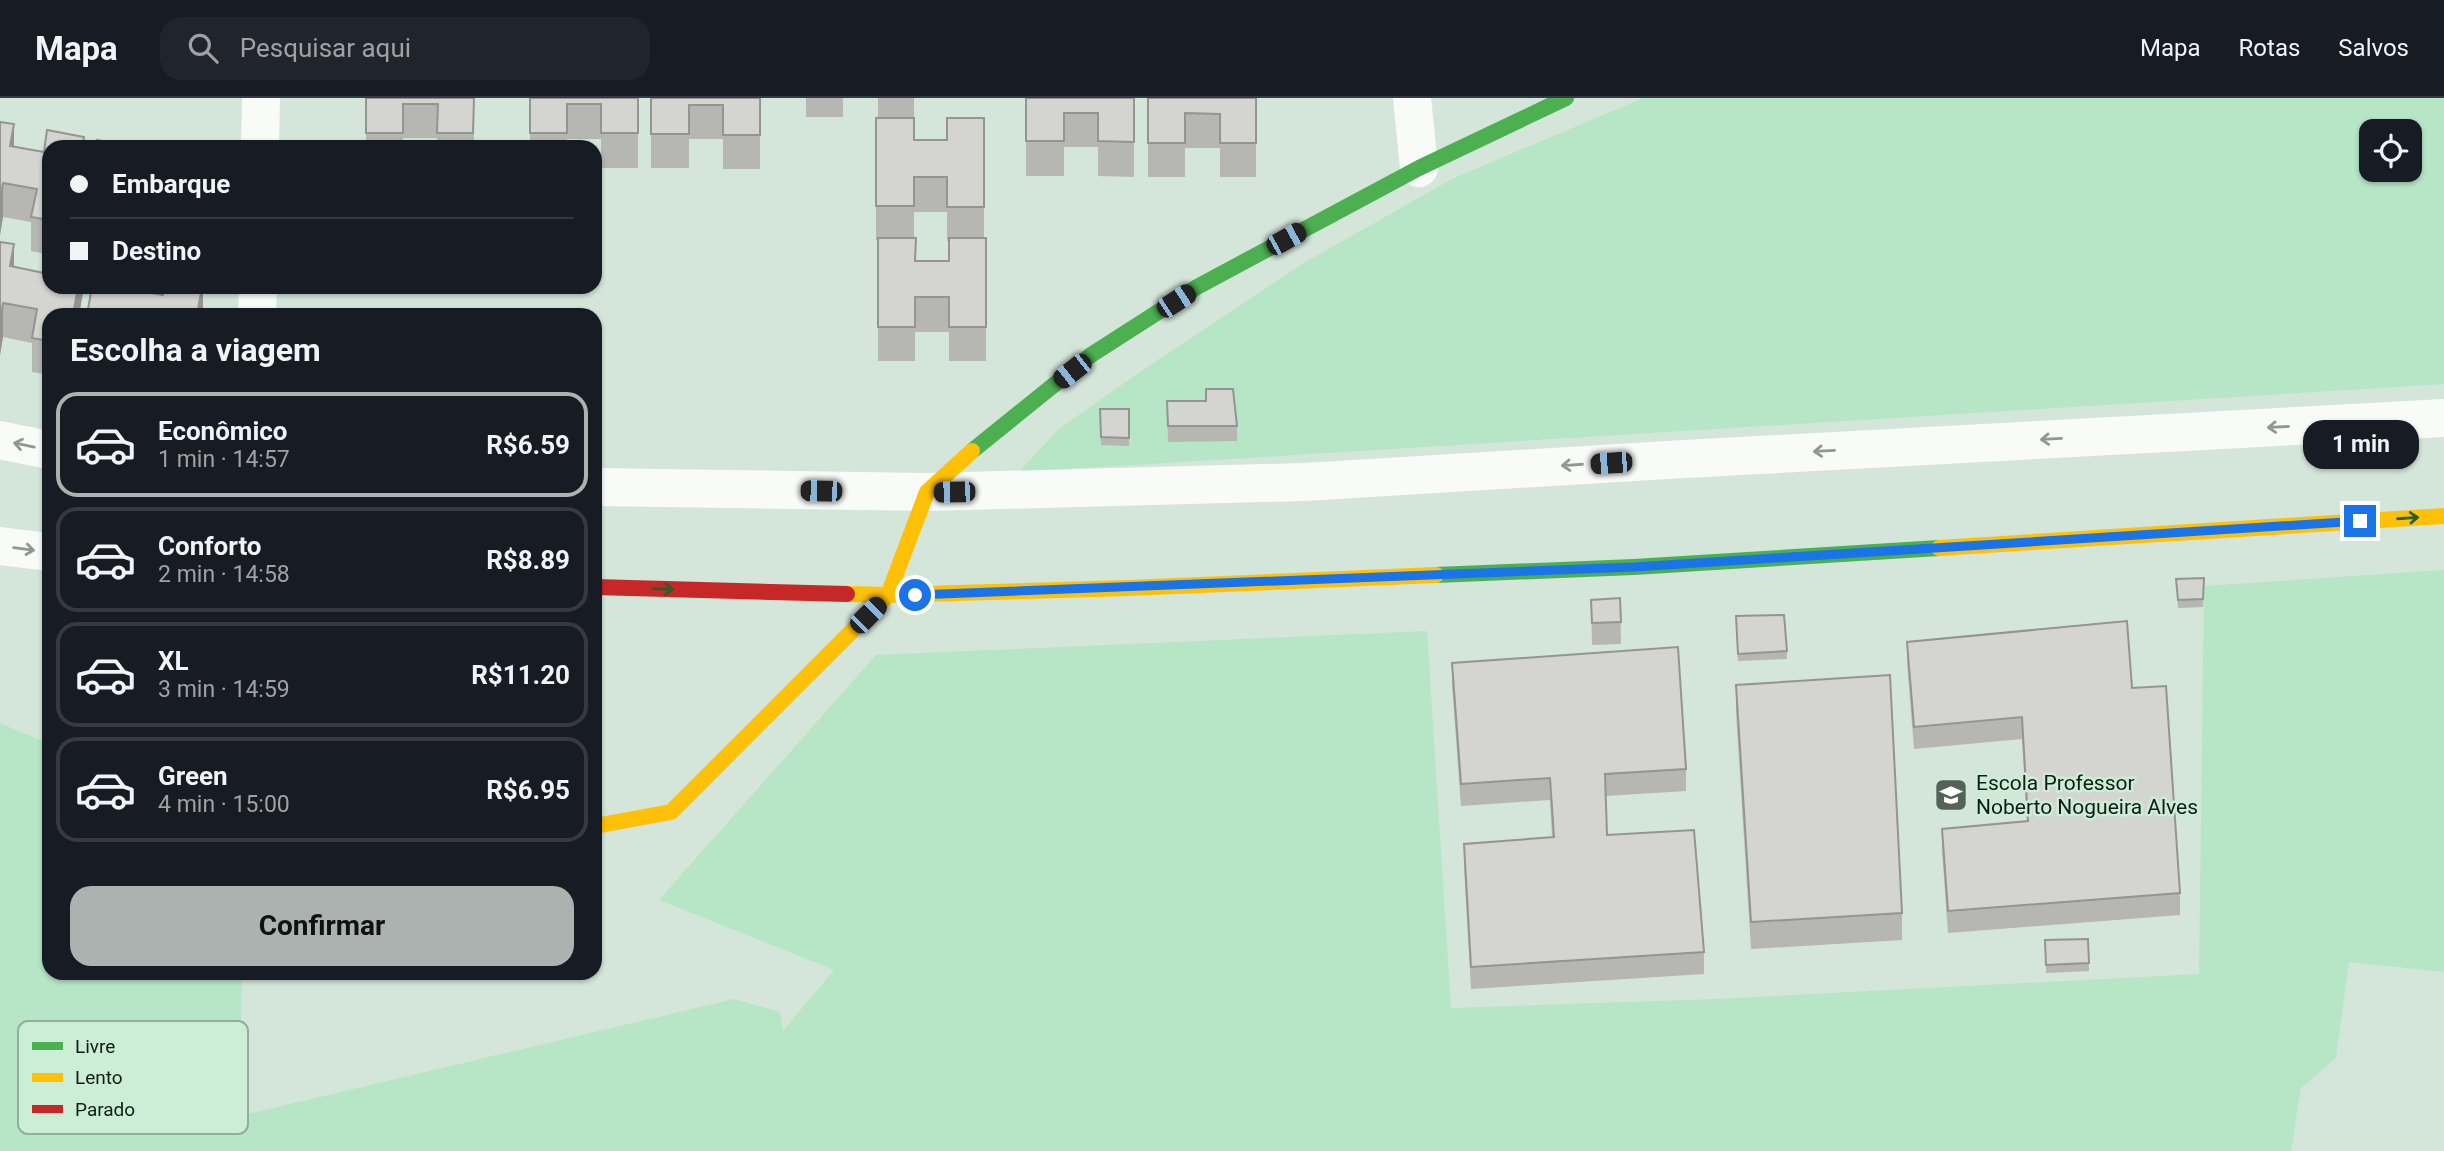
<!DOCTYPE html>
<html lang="pt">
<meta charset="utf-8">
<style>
:root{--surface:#171b24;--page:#20242c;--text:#f1f3f6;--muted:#9ea1a6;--line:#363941;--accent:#abb2af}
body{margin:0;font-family:Roboto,sans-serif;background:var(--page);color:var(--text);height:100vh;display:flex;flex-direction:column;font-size:26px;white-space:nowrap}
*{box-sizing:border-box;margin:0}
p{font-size:23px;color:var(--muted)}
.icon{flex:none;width:38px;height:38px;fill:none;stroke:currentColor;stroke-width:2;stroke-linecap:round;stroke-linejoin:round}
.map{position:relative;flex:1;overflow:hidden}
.details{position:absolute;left:42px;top:210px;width:560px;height:672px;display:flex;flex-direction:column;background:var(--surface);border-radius:21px;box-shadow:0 2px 5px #0004}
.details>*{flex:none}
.hud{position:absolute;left:42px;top:42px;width:560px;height:154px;border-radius:21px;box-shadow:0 2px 5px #0004;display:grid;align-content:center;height:154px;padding:0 28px;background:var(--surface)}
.tools{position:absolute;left:2359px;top:21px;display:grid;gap:14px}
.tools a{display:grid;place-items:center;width:63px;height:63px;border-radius:14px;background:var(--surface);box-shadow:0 2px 5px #0004;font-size:35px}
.end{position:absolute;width:32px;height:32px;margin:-16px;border:9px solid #1a73e8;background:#fff;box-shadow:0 0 0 4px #fff}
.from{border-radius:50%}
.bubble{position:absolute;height:49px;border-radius:21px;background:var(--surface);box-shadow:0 2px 5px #0004;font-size:23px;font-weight:700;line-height:49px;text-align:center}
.car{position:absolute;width:21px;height:42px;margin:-21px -10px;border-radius:9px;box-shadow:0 0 5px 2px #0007;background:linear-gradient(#222 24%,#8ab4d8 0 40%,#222 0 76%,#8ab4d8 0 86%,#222 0)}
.hud b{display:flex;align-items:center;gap:24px;height:66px;font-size:26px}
.hud b+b{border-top:2px solid var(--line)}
.hud i{width:18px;height:18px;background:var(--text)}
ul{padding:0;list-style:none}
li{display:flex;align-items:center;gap:21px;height:105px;margin:0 14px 10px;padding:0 14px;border:4px solid var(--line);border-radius:21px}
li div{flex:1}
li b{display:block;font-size:26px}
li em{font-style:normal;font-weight:700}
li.on{border-color:var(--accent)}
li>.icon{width:63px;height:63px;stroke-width:1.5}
h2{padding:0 28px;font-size:32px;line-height:84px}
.primary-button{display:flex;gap:14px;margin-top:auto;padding:14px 28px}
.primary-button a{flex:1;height:80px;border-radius:21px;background:var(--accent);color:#111;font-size:28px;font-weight:700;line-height:80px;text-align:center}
header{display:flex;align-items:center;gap:42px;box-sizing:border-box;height:98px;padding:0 35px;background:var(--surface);border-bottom:2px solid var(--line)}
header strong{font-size:33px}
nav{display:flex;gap:38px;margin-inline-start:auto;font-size:24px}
.search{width:490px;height:63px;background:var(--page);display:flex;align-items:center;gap:18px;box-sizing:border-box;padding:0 24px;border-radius:21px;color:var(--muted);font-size:26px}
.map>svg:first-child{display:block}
.green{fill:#b6e6c6;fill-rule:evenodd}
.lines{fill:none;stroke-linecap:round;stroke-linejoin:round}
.street{stroke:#f9fbf9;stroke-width:38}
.fast{stroke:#4caf50;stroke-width:16}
.slow{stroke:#ffc107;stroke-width:16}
.jam{stroke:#c62828;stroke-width:16}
.wall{fill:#b6b6b3;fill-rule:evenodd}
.shaded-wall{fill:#949492}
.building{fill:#d4d4d0;stroke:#949492;stroke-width:2}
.oneway{stroke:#909792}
.oneway2{stroke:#2b5e2f}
.route{stroke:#1a73e8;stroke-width:9}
.labels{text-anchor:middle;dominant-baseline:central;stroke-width:5;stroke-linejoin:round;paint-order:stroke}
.poi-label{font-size:21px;fill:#101c14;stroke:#ccedd6;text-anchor:start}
.key{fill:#ccedd6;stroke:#94ae9c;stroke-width:2}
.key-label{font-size:19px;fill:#101c14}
</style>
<header>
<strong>Mapa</strong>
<div class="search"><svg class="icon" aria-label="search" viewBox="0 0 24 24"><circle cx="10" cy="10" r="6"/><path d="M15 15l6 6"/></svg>Pesquisar aqui</div>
<nav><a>Mapa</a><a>Rotas</a><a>Salvos</a></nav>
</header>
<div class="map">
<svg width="2444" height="1053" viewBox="0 0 2444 1053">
<rect width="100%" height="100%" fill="#d4e5d9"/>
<!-- green -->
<g class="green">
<path d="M1643,0H2444V286L1019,374L1060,330L1140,274L1304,165L1452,81ZM2371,33H2410V72H2371Z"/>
<polygon points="2444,472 2444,874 2349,864 2336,960 2301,990 2291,1053 0,1053 0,625 49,646 49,875 242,875 239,1018 734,901 780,914 783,933 834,872 659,802 876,557 1427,533 1451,910 1717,901 2199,876 2204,488"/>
</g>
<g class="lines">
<!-- street -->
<g class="street">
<polyline points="1412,0 1419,70"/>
<polyline points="260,49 261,0"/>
<polyline points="257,217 258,189"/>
<polyline points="0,342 49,352"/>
<polyline points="595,389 927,394 1304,384 1667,362 2444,320"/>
<polyline points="0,448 49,454"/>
</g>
<!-- fast -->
<g class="fast">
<polyline points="972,353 1091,257 1197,189 1419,70 1566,0"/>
<polyline points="1436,477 1634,469 1939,450"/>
</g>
<!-- slow -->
<g class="slow">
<polyline points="1939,450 2444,418"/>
<polyline points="847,496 888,497 1128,490 1436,477"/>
<polyline points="595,728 671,714 888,497 927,394 972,353"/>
</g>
<!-- jam -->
<polyline class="jam" points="595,489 847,496"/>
</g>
<!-- wall -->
<g class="wall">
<polygon points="366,0 474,0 474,49 437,49 437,40 403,40 403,49 366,49"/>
<polygon points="530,0 638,0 638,70 601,70 601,41 567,41 567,49 530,49"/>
<polygon points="651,0 760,0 760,71 723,71 723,41 689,41 689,70 651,70"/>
<rect x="806" y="0" width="37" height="19"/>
<rect x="878" y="0" width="36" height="19"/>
<polygon points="1026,0 1134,0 1134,79 1098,78 1098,49 1064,49 1064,78 1026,78"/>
<polygon points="1148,0 1256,0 1256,79 1220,79 1220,50 1185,50 1185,79 1148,79"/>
<path d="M876,20L914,42H947L984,20V140H986V263H949V234H915V263H878V142H876ZM914,114H947V143H949V163H916L914,140Z"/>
<polygon points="0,24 14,26 14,49 44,54 47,32 84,39 84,49 49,49 49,189 84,189 79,217 49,217 49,277 32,274 32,245 3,239 0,257 0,144 14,146 14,169 44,175 47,156 31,153 31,124 3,119 0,137"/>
<polygon points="1167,303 1237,328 1237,343 1168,344"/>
<polygon points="1100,311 1129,340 1129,348 1101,347"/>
<polygon points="2204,480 2203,509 2178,510 2176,481"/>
<polygon points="1620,500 1621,546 1592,547 1591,502"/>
<polygon points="1736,526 1787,553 1787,561 1738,563"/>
<polygon points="1907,544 2132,590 2180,795 2180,817 1948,835 1942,752 1942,731 2027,723 2022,641 1914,651 1907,565"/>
<polygon points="1452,565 1686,671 1686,693 1605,698 1607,737 1704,854 1704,876 1471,891 1464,768 1464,746 1552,739 1550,702 1461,708 1452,587"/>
<polygon points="1736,587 1902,815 1902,842 1751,851 1736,614"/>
<polygon points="2088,841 2089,873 2046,875 2045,842"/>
</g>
<!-- shaded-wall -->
<g class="shaded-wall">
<polygon points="14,26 14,61 10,48"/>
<polygon points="3,85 3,119 0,137 0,102"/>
<polygon points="14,146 14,181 10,168"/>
<polygon points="78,189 84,189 79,217 73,217"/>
<polygon points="202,189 203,189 203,217 197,217"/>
<polygon points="3,205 3,239 0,257 0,223"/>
</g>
<!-- building -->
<g class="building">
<polygon points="366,0 474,0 473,35 437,35 438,6 403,6 403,35 366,35"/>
<polygon points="530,0 638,0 638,35 601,35 601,6 567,6 567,35 530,35"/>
<polygon points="651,0 760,0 760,37 723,37 723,7 689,7 689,36 651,36"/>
<polygon points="1026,0 1134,0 1134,44 1098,43 1098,15 1064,15 1064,43 1026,43"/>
<polygon points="1148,0 1256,0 1256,45 1220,45 1220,16 1185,15 1185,45 1148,45"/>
<polygon points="876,20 914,20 914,42 947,42 947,20 984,20 984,109 947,109 947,79 914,79 914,108 876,108"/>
<polygon points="0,24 14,26 10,48 44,54 47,32 84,39 82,49 49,49 49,122 31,119 37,91 3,85 0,102"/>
<polygon points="97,42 134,49 96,49"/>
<polygon points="878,140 916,140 915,163 949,163 949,140 986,140 986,229 949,229 949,199 915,199 915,229 878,229"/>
<polygon points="0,144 14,146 10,168 44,175 48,153 49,153 49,189 78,189 73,217 49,217 49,243 32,240 37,211 3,205 0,223"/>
<polygon points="92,189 130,189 130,191 163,197 165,189 202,189 197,217 87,217"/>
<polygon points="1206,291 1233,291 1237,328 1168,328 1167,303 1206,303"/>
<polygon points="1100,311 1129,311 1129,340 1101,339"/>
<polygon points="2204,480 2203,501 2178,502 2176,481"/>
<polygon points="1620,500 1621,524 1592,525 1591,502"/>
<polygon points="1784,517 1787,553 1738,556 1736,518"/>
<polygon points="2127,523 2132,590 2166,588 2180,795 1948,813 1942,731 2028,723 2022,619 1914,629 1907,544"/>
<polygon points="1678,549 1686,671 1605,676 1607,737 1694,732 1704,854 1471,869 1464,746 1554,739 1550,680 1461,686 1452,565"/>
<polygon points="1890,577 1902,815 1751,824 1736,587"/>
<polygon points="2088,841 2089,865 2046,867 2045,842"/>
</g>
<!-- one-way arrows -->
<defs><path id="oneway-shaft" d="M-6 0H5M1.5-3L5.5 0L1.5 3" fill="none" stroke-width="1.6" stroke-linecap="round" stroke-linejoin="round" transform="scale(1.75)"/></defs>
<g class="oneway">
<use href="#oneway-shaft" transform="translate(2278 329) rotate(177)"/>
<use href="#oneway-shaft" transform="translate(2051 341) rotate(177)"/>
<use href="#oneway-shaft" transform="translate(24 347) rotate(-168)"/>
<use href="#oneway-shaft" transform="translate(1824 353) rotate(177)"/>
<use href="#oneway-shaft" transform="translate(1572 367) rotate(176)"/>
<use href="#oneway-shaft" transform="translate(24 451) rotate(7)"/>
</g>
<g class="oneway2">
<use href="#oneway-shaft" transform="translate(2408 420) rotate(-4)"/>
<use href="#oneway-shaft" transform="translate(663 491) rotate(2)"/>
</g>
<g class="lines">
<!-- route -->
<polyline class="route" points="915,497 1634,469 2360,423"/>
</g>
<!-- icons -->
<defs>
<symbol id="school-square" viewBox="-11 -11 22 22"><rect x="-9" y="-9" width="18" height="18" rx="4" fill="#556259" stroke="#ccedd6"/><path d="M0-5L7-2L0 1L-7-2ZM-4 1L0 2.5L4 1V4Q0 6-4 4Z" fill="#fff"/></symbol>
</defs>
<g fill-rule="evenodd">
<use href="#school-square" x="1932" y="678" width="38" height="38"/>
</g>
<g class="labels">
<!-- poi labels -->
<g class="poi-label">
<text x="1976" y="685">Escola Professor<tspan x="1976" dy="24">Noberto Nogueira Alves</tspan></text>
</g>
</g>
<!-- legend -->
<rect x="18" y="923" width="230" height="113" rx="10" class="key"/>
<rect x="32" y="944" width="31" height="8" fill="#4caf50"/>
<rect x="32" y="975" width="31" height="9" fill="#ffc107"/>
<rect x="32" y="1007" width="31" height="8" fill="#c62828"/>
<g class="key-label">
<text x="75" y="955">Livre</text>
<text x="75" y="986">Lento</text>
<text x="75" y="1018">Parado</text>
</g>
</svg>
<div class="tools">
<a><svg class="icon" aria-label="locate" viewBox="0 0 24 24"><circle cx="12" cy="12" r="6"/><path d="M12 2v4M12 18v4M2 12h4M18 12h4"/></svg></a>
</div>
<i class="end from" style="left:915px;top:497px"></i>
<i class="end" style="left:2360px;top:423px"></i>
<div class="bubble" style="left:2303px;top:322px;width:116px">1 min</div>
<i class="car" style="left:1286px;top:141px;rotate:61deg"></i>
<i class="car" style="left:1176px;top:203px;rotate:57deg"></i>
<i class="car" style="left:1072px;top:273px;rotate:232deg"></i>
<i class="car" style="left:1611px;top:365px;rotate:266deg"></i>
<i class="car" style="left:821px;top:393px;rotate:271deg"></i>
<i class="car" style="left:954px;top:394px;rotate:269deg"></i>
<i class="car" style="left:868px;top:517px;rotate:45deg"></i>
<div class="hud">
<b><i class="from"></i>Embarque</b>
<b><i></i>Destino</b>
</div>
<section class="details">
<h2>Escolha a viagem</h2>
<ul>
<li class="on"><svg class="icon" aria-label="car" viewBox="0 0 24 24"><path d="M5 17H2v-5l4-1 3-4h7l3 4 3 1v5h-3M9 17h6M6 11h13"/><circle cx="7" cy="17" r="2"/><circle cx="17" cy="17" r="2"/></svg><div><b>Econômico</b><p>1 min · 14:57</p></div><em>R$6.59</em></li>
<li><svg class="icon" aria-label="car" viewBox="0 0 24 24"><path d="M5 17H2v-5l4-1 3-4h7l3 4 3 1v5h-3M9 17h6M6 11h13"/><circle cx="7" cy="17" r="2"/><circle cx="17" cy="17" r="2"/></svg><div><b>Conforto</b><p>2 min · 14:58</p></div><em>R$8.89</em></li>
<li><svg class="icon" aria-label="car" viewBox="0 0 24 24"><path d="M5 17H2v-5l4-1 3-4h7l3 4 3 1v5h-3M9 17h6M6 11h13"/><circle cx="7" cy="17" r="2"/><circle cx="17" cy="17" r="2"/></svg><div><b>XL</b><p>3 min · 14:59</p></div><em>R$11.20</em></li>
<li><svg class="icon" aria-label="car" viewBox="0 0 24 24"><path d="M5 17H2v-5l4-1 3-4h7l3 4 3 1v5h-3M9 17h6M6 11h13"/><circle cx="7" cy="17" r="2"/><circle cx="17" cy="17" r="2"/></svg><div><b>Green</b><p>4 min · 15:00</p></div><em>R$6.95</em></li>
</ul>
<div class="primary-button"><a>Confirmar</a></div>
</section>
</div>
